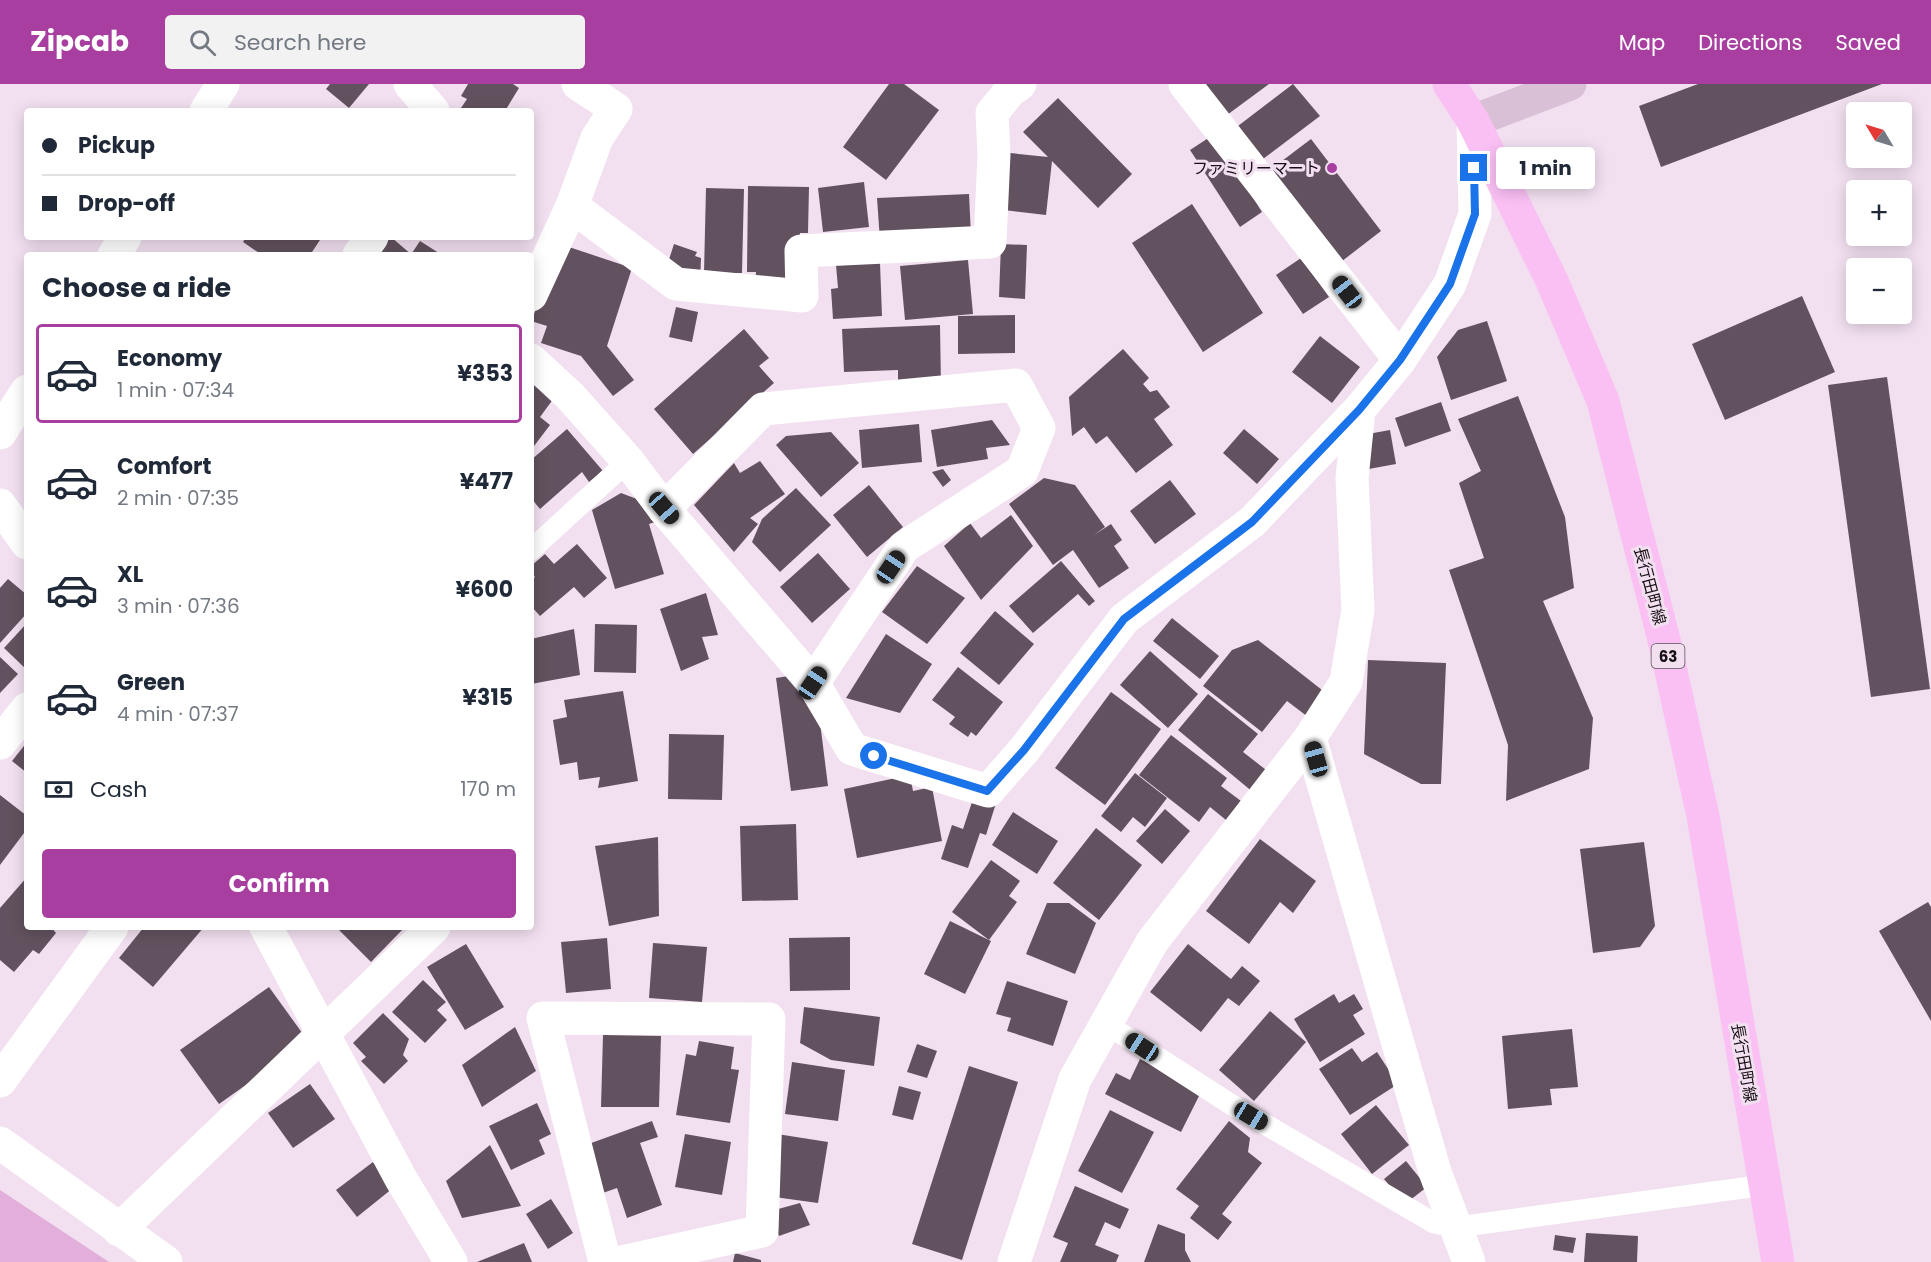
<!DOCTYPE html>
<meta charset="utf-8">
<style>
:root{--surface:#fff;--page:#f2f2f3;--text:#1f2937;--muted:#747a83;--line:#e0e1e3;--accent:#a83fa0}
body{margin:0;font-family:Poppins,"Noto Sans JP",sans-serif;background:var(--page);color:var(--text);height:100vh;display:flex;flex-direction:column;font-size:22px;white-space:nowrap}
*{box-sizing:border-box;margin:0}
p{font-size:20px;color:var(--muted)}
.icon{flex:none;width:33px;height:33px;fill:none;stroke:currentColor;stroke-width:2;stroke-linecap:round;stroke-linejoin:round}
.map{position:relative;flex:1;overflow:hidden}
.details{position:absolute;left:24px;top:168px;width:510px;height:678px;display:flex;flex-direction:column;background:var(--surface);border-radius:6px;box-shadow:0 3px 15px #0003}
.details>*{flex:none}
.hud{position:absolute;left:24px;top:24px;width:510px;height:132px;border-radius:6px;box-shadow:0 3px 15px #0003;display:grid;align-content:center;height:132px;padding:0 18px;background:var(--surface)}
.needle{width:39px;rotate:308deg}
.tools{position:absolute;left:1846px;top:18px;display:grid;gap:12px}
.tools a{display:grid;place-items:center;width:66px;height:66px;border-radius:6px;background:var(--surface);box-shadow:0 3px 15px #0003;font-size:30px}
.end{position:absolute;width:27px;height:27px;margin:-14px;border:8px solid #1a73e8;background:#fff;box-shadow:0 0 0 3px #fff}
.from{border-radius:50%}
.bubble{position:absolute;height:42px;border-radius:6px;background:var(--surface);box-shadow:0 3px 15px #0003;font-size:20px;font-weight:700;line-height:42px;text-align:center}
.car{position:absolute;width:18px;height:36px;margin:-18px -9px;border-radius:8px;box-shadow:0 0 4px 2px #0007;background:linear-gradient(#222 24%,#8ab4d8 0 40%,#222 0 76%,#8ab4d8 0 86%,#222 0)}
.hud b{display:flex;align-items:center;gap:21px;height:57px;font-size:22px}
.hud b+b{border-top:2px solid var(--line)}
.hud i{width:15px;height:15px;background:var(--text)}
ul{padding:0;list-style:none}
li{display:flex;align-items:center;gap:18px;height:99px;margin:0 12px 9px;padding:0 6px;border:3px solid transparent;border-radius:6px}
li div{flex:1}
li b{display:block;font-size:22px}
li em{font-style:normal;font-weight:700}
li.current{border-color:var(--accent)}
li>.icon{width:54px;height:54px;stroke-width:1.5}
h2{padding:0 18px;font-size:27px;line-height:72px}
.pay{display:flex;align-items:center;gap:15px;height:66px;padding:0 18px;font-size:22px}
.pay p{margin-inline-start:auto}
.button{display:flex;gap:12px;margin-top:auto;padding:12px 18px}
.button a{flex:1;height:69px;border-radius:6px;background:var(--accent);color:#fff;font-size:24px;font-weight:700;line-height:69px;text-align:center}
header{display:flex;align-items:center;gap:36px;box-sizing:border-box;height:84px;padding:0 30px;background:var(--accent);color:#fff}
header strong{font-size:28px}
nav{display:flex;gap:33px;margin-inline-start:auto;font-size:21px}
.search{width:420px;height:54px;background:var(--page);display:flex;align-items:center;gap:15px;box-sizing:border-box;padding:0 21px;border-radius:6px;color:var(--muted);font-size:22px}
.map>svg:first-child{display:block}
.green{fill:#e2afdb}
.building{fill:#62525f}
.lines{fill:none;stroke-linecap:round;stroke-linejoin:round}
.lane{stroke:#fff;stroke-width:21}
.street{stroke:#fff;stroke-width:33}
.secondary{stroke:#d9c0d6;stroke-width:33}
.primary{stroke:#fac0f4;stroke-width:33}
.route{stroke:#1a73e8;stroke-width:8}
.poi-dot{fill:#a83fa0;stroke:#f2e0f0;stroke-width:2}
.labels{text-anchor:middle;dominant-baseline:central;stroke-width:6;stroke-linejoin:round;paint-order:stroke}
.shield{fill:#f2e0f0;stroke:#584e57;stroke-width:1.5}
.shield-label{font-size:15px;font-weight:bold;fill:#161015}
.poi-label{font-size:16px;fill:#161015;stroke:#f2e0f0;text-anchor:end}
.street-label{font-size:16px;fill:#161015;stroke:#f2e0f0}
</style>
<header>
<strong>Zipcab</strong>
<div class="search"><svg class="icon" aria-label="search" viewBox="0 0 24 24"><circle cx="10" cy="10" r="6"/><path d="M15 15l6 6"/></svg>Search here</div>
<nav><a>Map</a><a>Directions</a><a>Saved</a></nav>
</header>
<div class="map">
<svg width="1931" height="1178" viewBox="0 0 1931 1178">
<rect width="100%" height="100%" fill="#f2e0f0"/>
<!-- green -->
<polygon class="green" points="0,1106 109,1178 0,1178"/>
<!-- building -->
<g class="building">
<polygon points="330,0 369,0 349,24 326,5"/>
<polygon points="468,0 513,0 519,4 505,27 459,27 467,15 461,12"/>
<polygon points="889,0 904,0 939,26 886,96 843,63"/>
<polygon points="1204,0 1269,0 1227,31"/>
<polygon points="1293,0 1320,32 1259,78 1234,45"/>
<polygon points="1698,0 1882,0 1661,83 1639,22"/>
<polygon points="1058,14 1132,90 1098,124 1052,77 1046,131 1004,126 1010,69 1048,73 1023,48"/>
<polygon points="1213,51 1262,128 1240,143 1190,66"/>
<polygon points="1311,55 1381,147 1337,181 1266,89"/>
<polygon points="864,98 869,143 823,148 818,104"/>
<polygon points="748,102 809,103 808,149 800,149 799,204 755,204 756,188 747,188"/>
<polygon points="706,104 744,105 742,189 704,189"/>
<polygon points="969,110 971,152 880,157 877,114"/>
<polygon points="1192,120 1263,229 1203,268 1132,159"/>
<polygon points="246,153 322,153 310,171 262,171 243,158"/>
<polygon points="386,153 391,153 412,171 371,171"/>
<polygon points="420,157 442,171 414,171 412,169"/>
<polygon points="674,160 697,168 695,172 701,174 700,200 665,188"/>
<polygon points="1001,160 1027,161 1025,215 999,213"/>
<polygon points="563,161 632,184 607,262 634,296 613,312 581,272 541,259 547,242 531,237"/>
<polygon points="1301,174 1329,213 1303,230 1276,191"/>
<polygon points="968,176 973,230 905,236 900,182"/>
<polygon points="880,179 882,232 833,235 831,205 838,204 836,181"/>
<polygon points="1802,212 1835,288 1725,336 1692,260"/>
<polygon points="676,223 698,228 692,258 669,253"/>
<polygon points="1015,231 1015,269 958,270 958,232"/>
<polygon points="1487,237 1507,297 1451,316 1437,273 1458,246"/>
<polygon points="940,241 941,303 898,305 898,286 844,288 842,245"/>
<polygon points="744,245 769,274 759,282 774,299 693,370 654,325"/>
<polygon points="1320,252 1360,283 1332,319 1292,288"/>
<polygon points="1123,265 1149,294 1143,300 1150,308 1157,306 1170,323 1154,335 1173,361 1136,389 1107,352 1096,360 1084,343 1072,352 1069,313"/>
<polygon points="1887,293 1930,605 1871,613 1828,301"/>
<polygon points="531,297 554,314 540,333 550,341 531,366"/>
<polygon points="1518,312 1565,433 1574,504 1543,517 1593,634 1589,685 1506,717 1508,661 1449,486 1484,474 1459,399 1481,387 1458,335"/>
<polygon points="1441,318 1451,347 1405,363 1395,334"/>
<polygon points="992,336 1010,361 986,364 988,375 937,383 931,346"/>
<polygon points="919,340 922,378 862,384 859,346"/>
<polygon points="567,345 603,387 589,398 582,388 540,425 531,414 531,376"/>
<polygon points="1244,345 1279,375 1257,400 1223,369"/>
<polygon points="1390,346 1396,380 1358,387 1368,350"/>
<polygon points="831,348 859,379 821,413 776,361 786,352"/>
<polygon points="760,377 785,410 750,434 758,440 734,468 694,421 734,379 740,389"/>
<polygon points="943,385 951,396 943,403 932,388"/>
<polygon points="1044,394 1075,401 1105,443 1094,451 1111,440 1122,456 1114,462 1129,484 1099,504 1073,466 1053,481 1009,420"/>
<polygon points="1170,396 1196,430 1155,460 1130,427"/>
<polygon points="869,401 903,443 867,473 833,431"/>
<polygon points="796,404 831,441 780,488 752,458 762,435"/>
<polygon points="621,409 653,421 658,437 649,440 664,490 615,505 592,426"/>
<polygon points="1011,431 1033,462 981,516 944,462 970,439 981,454"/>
<polygon points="577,460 607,494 584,514 574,503 540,532 531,522 531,496 535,493 531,488 531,482 545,470 554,480"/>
<polygon points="818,469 850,505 812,539 780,503"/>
<polygon points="1061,477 1095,517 1089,522 1078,510 1033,549 1009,522"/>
<polygon points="917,482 965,514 927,560 882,528"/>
<polygon points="8,495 27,511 27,529 0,559 0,504"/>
<polygon points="706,509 718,551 702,553 709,575 681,587 660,525"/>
<polygon points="995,527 1034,560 999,601 960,569"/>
<polygon points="1172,534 1219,572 1200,595 1153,557"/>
<polygon points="27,539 27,586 4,564"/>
<polygon points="595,540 637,541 636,589 594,588"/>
<polygon points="574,545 580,591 531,600 531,555"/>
<polygon points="886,550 932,580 900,629 846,614"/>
<polygon points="1258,556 1331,613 1312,636 1287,617 1262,648 1203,602 1232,566"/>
<polygon points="1150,567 1198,610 1168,644 1120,601"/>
<polygon points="0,573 18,590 0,609"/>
<polygon points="1368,576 1446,579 1441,700 1421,700 1364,670"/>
<polygon points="958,583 1003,618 976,652 971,648 968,653 949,640 955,633 932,616"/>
<polygon points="795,591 818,622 828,702 791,707 776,594"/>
<polygon points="623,607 638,697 598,704 600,693 579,696 577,678 560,681 553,636 567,633 564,616"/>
<polygon points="1111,608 1161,645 1105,721 1055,684"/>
<polygon points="1208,610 1258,650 1243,668 1270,689 1254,709 1178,646"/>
<polygon points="669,650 724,651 722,716 668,715"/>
<polygon points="1171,651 1227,694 1221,702 1241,717 1226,736 1210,723 1199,738 1139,691"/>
<polygon points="27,658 27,689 12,677"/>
<polygon points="1135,689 1167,714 1145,743 1133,733 1121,748 1101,732"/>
<polygon points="910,691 913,707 932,703 942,757 857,774 844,705"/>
<polygon points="975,709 997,716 986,751 980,749 968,784 941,775 952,741 963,745"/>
<polygon points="0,711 27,732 27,745 0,781"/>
<polygon points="1165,725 1190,747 1162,780 1136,757"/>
<polygon points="1013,728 1058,757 1037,790 992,761"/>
<polygon points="796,740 798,816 742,817 740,742"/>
<polygon points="1096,744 1142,781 1099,836 1053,799"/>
<polygon points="658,753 659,832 609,842 595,762"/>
<polygon points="1260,755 1316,797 1293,829 1280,818 1249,860 1206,827"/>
<polygon points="1644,758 1655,842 1640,863 1593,869 1580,765"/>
<polygon points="991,776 1020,797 1009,812 1017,818 989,856 952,828"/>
<polygon points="27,793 27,843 51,843 56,849 39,870 33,866 14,888 0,876 0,824"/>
<polygon points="1928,818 1931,823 1931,937 1879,847"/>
<polygon points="1047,819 1069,819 1096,839 1075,890 1026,870"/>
<polygon points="950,837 991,857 965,910 924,890"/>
<polygon points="144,843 204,843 153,903 119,874"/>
<polygon points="336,843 405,843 371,878"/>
<polygon points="850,853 850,906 790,907 789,854"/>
<polygon points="607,854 611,905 566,909 561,858"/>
<polygon points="653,859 707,863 702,918 649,914"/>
<polygon points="466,860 504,923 465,946 427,883"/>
<polygon points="1188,860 1231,895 1242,882 1260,897 1239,922 1228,914 1201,948 1150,908"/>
<polygon points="423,896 446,918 437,926 447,936 425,959 392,928"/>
<polygon points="1007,897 1068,917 1053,962 1007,947 1011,934 996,930"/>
<polygon points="269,903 308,957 219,1020 180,966"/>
<polygon points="1334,910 1339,919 1354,910 1363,925 1353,931 1365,950 1320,978 1294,935"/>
<polygon points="804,923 880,933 874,982 831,976 800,959"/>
<polygon points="1270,927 1306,958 1254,1017 1219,986"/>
<polygon points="383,929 409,955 403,971 408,977 384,1000 361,977 366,973 353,959"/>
<polygon points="515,943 536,987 482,1023 462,981"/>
<polygon points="1572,945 1578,1003 1550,1005 1552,1021 1508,1025 1502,952"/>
<polygon points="603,951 661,952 659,1023 601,1023"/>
<polygon points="699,957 734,963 731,985 739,986 730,1039 676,1031 686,970 696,972"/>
<polygon points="917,960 937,967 927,994 907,988"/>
<polygon points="1352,964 1362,978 1377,968 1398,1000 1350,1031 1319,985"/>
<polygon points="1140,975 1202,1006 1181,1048 1105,1010 1116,989 1130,996"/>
<polygon points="792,978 845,986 838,1037 785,1030"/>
<polygon points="969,982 1018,998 962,1176 912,1160"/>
<polygon points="310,1000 335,1035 293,1064 268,1029"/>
<polygon points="899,1002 921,1008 913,1036 892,1031"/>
<polygon points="537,1019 551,1050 539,1056 545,1070 511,1086 489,1042"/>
<polygon points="1376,1021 1409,1061 1372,1090 1341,1050"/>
<polygon points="1110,1026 1154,1048 1122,1109 1078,1087"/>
<polygon points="652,1037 658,1053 640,1059 662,1121 627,1134 617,1104 600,1110 583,1062"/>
<polygon points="1229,1037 1250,1054 1248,1068 1262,1079 1222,1130 1232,1138 1218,1156 1190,1134 1199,1122 1176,1105"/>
<polygon points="685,1050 731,1058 722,1111 675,1103"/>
<polygon points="777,1050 828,1058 818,1119 767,1112"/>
<polygon points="490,1061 521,1122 462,1134 446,1097"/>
<polygon points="1406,1077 1427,1103 1405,1120 1384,1095"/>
<polygon points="373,1078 393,1104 357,1133 336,1106"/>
<polygon points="1075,1102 1129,1125 1120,1145 1105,1138 1095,1161 1119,1171 1116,1178 1060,1178 1068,1159 1053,1153"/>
<polygon points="551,1115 573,1149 548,1165 526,1130"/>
<polygon points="800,1119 810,1141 779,1152 771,1127"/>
<polygon points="1158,1140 1185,1150 1185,1166 1191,1178 1144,1178"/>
<polygon points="1586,1149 1638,1152 1637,1178 1584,1178"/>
<polygon points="1555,1151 1576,1154 1573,1169 1553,1166"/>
<polygon points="524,1159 532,1178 477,1178"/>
<polygon points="735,1169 761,1176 761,1178 733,1178"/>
</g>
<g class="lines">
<!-- lane -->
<g class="lane">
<polyline points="531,466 628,377"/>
<polyline points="1106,940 1232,1021 1434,1139 1458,1143 1765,1101"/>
</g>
<!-- street -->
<g class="street">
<polyline points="410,0 433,27"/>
<polyline points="1185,0 1400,276"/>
<polyline points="206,27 223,0"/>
<polyline points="572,122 676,200 802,212 801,167 990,158 994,70 992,29 1010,7 1020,0"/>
<polyline points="114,171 125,153"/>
<polyline points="359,171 372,153"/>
<polyline points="531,211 572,122 597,54 616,25 578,0"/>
<polyline points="531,276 570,312 628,377 664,425 813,599 852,665 988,707 1024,666 1124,535 1252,438 1359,326"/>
<polyline points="0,349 27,307"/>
<polyline points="0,421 27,459"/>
<polyline points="664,425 763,325 1016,301 1039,344 1022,387 904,463 813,599"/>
<polyline points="1310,654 1435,1088 1469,1178"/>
<polyline points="0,659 27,625"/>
<polyline points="266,843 401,1095 451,1178"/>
<polyline points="0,997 112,843"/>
<polyline points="0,1059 166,1178"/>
<polyline points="119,1146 434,843"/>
<polyline points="605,1178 543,934 769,935 762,1147 621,1178"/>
<polyline points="1014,1178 1075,995 1152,858 1310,654 1346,598 1358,526 1352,394 1359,326 1400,276 1450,200 1475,130 1473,37"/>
</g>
<!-- secondary -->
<polyline class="secondary" points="1473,37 1570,0"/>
<!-- primary -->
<polyline class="primary" points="1449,0 1473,37 1552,197 1603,317 1665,560 1703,732 1778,1178"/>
</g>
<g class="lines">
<!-- route -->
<polyline class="route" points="874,672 987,707 1024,666 1124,535 1252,438 1359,326 1400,276 1450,200 1475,130 1474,84"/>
</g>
<!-- markers -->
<circle class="poi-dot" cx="1332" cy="84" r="6"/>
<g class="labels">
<!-- shield labels -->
<rect class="shield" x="1651.5" y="560" width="33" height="24" rx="4.5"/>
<g class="shield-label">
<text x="1668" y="572">63</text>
</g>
<!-- poi labels -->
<g class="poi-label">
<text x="1320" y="84">ファミリーマート</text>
</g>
<!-- street labels -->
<g class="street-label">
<text transform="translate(1650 502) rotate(75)">長行田町線</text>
<text transform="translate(1744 979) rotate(80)">長行田町線</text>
</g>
</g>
</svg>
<div class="tools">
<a><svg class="needle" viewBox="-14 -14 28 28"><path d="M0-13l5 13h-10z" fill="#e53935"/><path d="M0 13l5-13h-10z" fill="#747a83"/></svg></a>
<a>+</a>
<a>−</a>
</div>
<i class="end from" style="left:874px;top:672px"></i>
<i class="end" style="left:1474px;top:84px"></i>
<div class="bubble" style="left:1496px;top:63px;width:99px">1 min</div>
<i class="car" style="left:1347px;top:208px;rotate:322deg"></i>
<i class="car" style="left:664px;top:424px;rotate:139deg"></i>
<i class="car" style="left:891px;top:483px;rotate:34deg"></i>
<i class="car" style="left:813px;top:599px;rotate:34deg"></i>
<i class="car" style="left:1316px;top:675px;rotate:344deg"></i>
<i class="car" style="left:1142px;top:963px;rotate:303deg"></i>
<i class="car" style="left:1251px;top:1032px;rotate:121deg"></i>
<div class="hud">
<b><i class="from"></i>Pickup</b>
<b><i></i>Drop-off</b>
</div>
<section class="details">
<h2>Choose a ride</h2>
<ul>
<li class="current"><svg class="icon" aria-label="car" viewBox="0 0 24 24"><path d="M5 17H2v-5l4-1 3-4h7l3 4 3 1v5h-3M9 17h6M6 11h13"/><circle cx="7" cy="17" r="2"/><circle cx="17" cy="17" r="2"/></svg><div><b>Economy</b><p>1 min · 07:34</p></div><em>¥353</em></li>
<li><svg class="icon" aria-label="car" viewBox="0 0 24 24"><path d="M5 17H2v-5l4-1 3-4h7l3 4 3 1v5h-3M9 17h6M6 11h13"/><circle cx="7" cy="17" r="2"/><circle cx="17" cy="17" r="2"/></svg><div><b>Comfort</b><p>2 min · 07:35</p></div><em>¥477</em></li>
<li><svg class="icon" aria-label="car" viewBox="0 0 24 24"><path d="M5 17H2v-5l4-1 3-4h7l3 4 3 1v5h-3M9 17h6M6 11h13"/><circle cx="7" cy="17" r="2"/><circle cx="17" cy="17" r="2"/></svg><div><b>XL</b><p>3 min · 07:36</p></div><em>¥600</em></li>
<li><svg class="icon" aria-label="car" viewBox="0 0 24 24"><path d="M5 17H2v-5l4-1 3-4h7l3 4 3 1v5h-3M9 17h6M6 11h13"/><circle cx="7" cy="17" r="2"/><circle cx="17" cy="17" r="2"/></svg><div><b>Green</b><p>4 min · 07:37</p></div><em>¥315</em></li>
</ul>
<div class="pay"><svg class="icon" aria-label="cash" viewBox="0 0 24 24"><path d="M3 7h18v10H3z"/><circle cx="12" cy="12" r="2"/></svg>Cash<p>170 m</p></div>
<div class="button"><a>Confirm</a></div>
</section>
</div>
